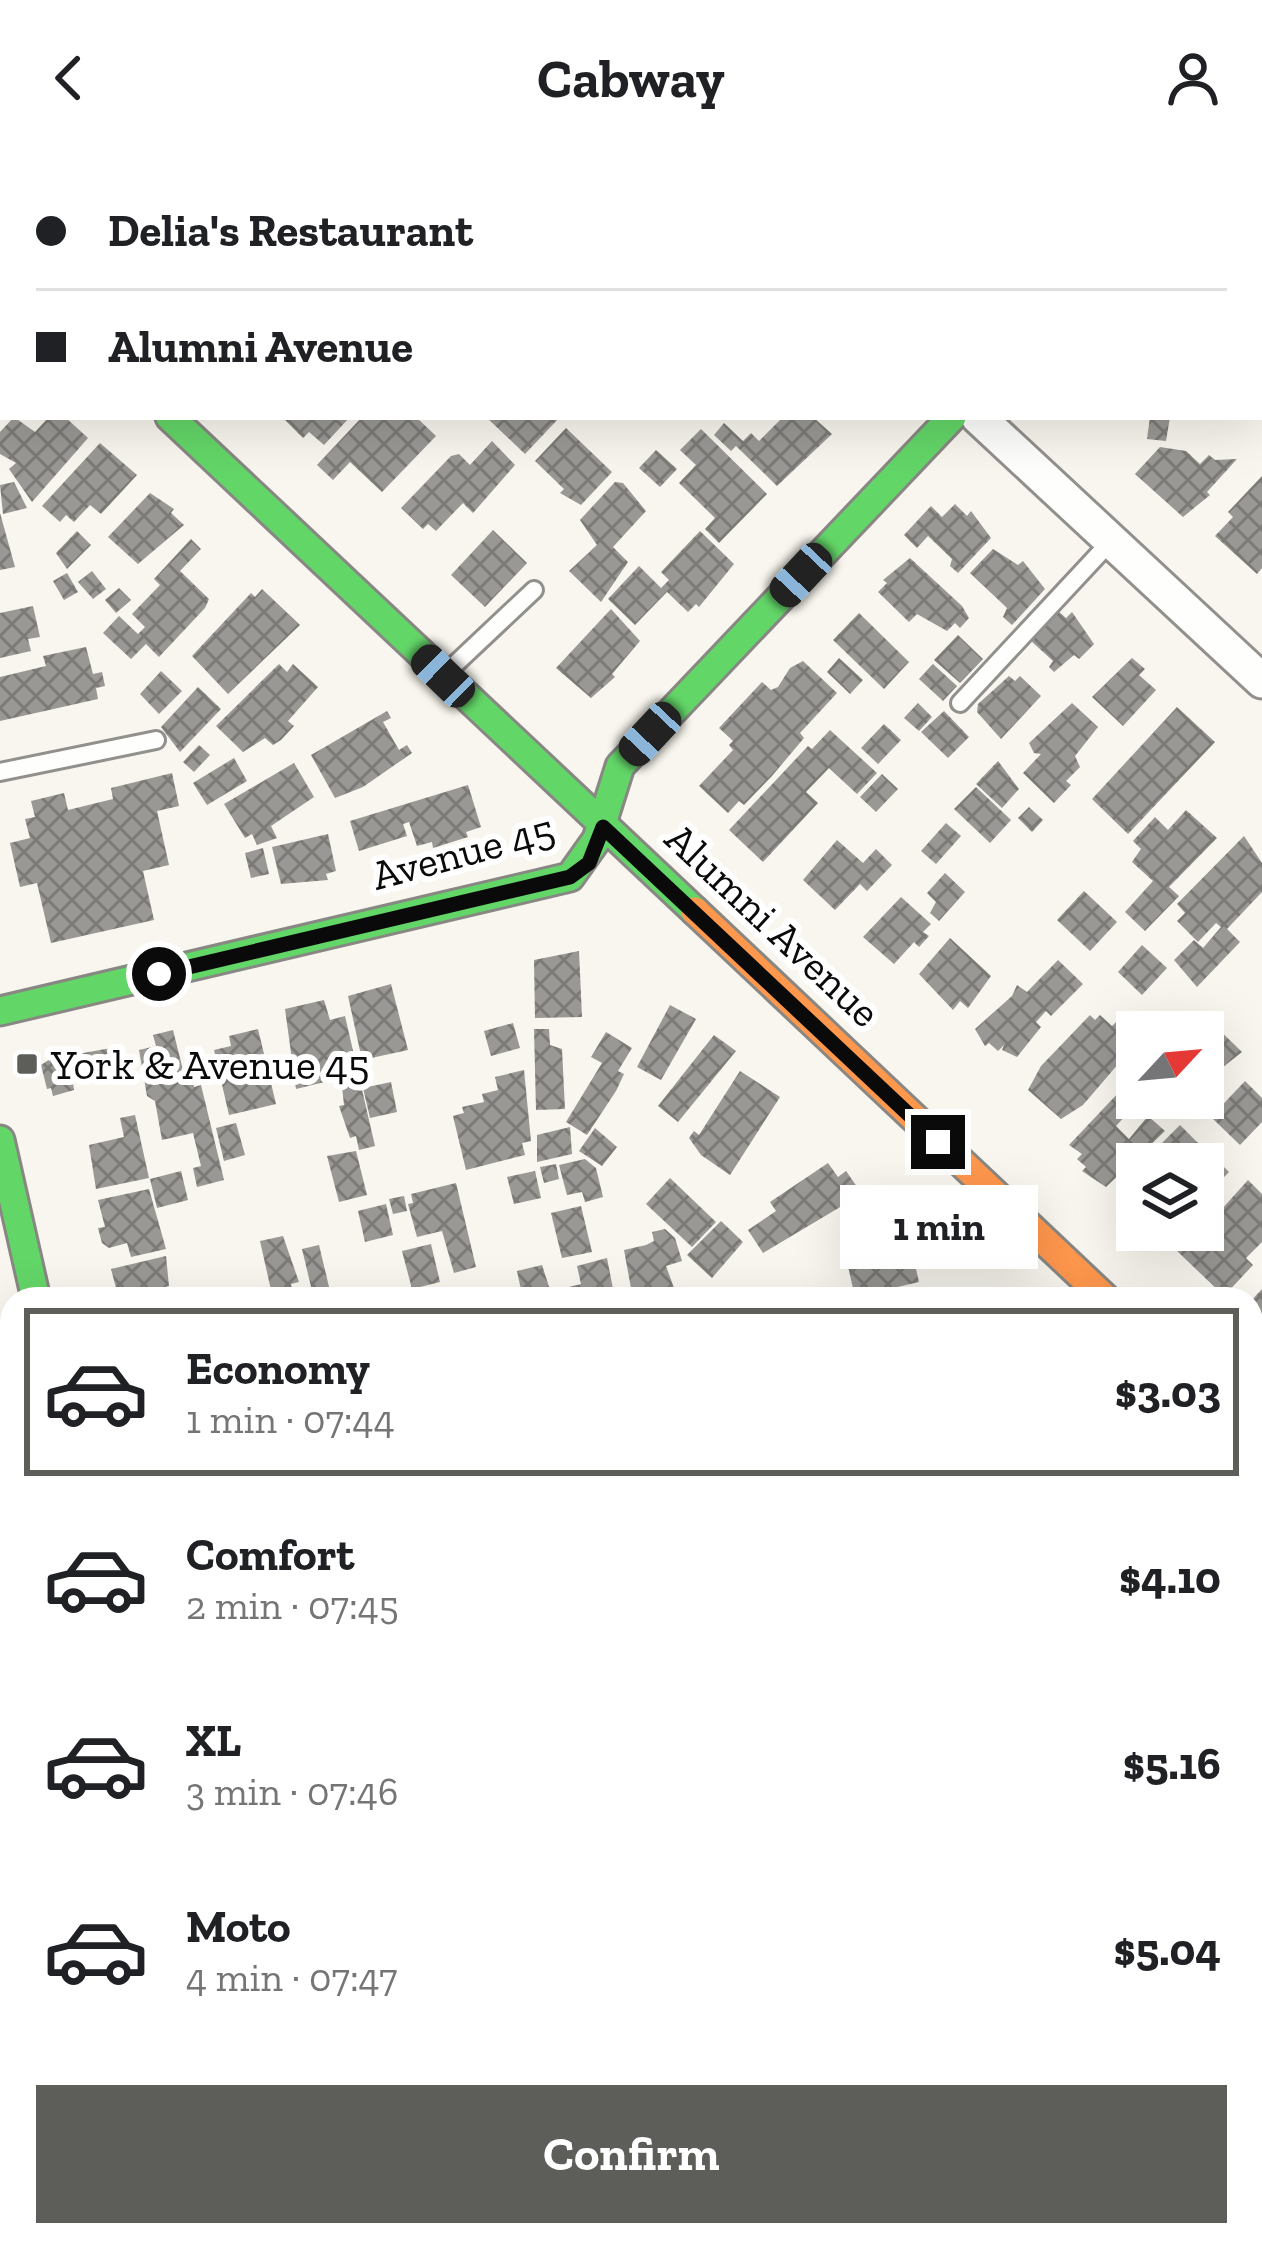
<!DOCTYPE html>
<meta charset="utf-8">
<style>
:root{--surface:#fff;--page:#f6f6f6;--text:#202124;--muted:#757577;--line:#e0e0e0;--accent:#5d5d5a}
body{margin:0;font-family:"Zilla Slab",serif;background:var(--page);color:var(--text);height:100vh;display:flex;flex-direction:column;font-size:45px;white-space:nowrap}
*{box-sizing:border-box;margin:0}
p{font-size:39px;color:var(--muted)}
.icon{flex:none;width:66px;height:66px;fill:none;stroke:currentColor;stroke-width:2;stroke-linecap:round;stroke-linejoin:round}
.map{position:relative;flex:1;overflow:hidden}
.panel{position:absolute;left:0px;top:1131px;width:1263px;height:960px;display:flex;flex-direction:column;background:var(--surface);border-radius:36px 36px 0 0;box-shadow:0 12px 48px #0002}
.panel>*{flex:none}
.banner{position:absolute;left:0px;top:0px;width:1263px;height:264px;box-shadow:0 12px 48px #0002;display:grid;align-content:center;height:264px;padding:0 36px;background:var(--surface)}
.needle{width:78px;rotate:64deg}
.fabs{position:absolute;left:1116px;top:855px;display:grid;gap:24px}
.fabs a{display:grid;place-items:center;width:108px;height:108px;border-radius:0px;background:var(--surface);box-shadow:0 12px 48px #0002;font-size:60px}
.end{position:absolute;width:54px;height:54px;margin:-27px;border:15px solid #0a0a0a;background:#fff;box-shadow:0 0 0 6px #fff}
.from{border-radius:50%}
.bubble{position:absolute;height:84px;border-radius:0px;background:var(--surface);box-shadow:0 12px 48px #0002;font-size:39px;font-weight:700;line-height:84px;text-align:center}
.car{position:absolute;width:36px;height:72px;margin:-36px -18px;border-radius:15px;box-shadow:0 0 9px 3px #0007;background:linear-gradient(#222 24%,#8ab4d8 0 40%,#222 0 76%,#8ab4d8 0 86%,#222 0)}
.banner b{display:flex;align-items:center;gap:42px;height:114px;font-size:45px}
.banner b+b{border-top:3px solid var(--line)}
.banner i{width:30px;height:30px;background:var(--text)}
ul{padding:21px 0 0;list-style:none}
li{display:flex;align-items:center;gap:36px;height:168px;margin:0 24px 18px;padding:0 12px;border:6px solid transparent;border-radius:0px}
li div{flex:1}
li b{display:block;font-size:45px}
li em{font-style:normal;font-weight:700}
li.active{border-color:var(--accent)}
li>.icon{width:108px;height:108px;stroke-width:1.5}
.button{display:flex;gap:24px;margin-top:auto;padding:24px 36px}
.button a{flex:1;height:138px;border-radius:0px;background:var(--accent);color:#fff;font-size:48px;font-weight:700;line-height:138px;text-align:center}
header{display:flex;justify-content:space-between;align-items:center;height:156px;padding:0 36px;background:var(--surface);font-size:54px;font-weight:700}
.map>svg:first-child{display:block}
.building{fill:url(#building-cross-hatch)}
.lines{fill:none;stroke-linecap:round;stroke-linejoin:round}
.lane-casing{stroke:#91908d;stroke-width:22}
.street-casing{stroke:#91908d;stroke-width:39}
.fast-casing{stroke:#888783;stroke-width:33}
.slow-casing{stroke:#888783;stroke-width:33}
.jam-casing{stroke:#888783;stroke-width:33}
.lane{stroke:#fefefc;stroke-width:16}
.street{stroke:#fefefc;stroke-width:33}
.fast{stroke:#63d668;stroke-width:27}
.slow{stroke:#ff974d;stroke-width:27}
.jam{stroke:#b3261e;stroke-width:27}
.route{stroke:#0a0a0a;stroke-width:15}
.poi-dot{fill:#5d5d5a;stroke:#fff;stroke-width:4.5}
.labels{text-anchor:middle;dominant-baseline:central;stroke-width:12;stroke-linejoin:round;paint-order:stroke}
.street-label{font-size:42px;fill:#0a0a0a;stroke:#fff}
.poi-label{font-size:42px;fill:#0a0a0a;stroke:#fff;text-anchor:start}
</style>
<header><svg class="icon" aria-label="back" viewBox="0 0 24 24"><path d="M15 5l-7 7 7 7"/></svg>Cabway<svg class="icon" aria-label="person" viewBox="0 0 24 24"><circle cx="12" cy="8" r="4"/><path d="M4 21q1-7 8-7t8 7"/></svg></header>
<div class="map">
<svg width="1262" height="2091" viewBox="0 0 1262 2091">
<defs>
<pattern id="building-cross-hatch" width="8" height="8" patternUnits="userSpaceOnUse" patternTransform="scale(3)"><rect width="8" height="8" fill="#9a9894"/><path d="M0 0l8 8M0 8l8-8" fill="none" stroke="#7c7a77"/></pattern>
</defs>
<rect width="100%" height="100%" fill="#f8f6ee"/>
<!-- building -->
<g class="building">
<polygon points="14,261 35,276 49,261 65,261 88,282 32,346 9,313 16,307 0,298 0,276"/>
<polygon points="282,261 350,261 324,289 309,276 303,282"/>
<polygon points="362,261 416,261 436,280 382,336 350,306 333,324 317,309"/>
<polygon points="486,261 560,261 525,298"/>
<polygon points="783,261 813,261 832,278 777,330 736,290 731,295 714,279 724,267 743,285 751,277 759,285"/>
<polygon points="1150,261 1170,261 1166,285 1147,283"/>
<polygon points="566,272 612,316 581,349 560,337 564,333 535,305"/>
<polygon points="701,273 767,338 719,387 705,373 715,362 679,327 696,309 680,294"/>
<polygon points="492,285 515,309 473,357 463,347 436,375 428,368 423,373 401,352 451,300 459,298 470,309"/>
<polygon points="100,287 137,319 101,358 90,349 74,366 66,359 60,366 42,350"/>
<polygon points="1160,291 1186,295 1200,308 1209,299 1215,304 1237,303 1207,336 1210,339 1183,361 1135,318"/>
<polygon points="656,294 677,313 660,331 639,312"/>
<polygon points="1262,320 1262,412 1257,418 1215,380 1233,361 1228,356"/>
<polygon points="14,326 27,352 3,358 0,329"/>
<polygon points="615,326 623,327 646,355 613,391 628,406 601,446 569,415 597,389 580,364"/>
<polygon points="150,337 174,353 171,357 184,369 138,408 108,381"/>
<polygon points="955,348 967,360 971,355 991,382 958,417 950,410 952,403 928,380 917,392 904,379 931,350 942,361"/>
<polygon points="0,357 15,411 0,414"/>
<polygon points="493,374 527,407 485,451 451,419"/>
<polygon points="77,375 91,389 67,413 56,397"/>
<polygon points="700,375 734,408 699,451 696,448 688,456 667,436 635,469 608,443 639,410 661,432 669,424 661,416"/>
<polygon points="191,383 201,393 180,415 209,443 205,452 159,501 146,488 131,503 103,477 119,460 138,478 145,471 132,458 160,429 154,423"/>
<polygon points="993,393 1018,409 1023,405 1045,433 1012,469 1003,461 1007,452 970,417"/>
<polygon points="910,402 962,450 969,462 960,472 955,467 947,475 917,458 909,466 878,436 887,427 883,424"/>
<polygon points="92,415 106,433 93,443 78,426"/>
<polygon points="67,417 78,436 64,444 53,425"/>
<polygon points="119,432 131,444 116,457 105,444"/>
<polygon points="262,433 300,469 228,538 192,500 251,437 255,441"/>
<polygon points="33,450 40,481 28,483 31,495 0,502 0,457"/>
<polygon points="611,453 640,485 612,518 615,521 591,542 556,512"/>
<polygon points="1058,455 1066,462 1072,456 1094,488 1079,503 1074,499 1054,516 1049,511 1053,505 1030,484"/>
<polygon points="859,457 909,506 884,533 833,484"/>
<polygon points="958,479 983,503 960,527 934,504"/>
<polygon points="86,491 93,518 102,516 105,530 96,532 98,543 0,565 0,521 46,510 43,500"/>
<polygon points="839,502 863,524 850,538 827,516"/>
<polygon points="1132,502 1145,513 1139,519 1156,534 1123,570 1092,541"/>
<polygon points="803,505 837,537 800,577 804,582 772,620 744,649 739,645 728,657 699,630 733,594 729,589 733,585 719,572 762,526 771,534 778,531 790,512"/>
<polygon points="279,508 287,516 293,508 318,531 288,565 294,570 281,584 273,589 265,582 243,596 216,570"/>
<polygon points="933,508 957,530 943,545 919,523"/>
<polygon points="161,515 182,535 159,558 140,538"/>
<polygon points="1009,520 1015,525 1020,520 1041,540 1001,583 977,556 978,548"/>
<polygon points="198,531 221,553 180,596 161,571"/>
<polygon points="918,547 932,561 919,575 904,562"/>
<polygon points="1072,547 1098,571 1075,600 1080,611 1066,625 1071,629 1054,647 1023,617 1041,598 1034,597 1029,587"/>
<polygon points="1177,551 1215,586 1128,678 1092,643"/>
<polygon points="387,555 391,562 383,566 399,594 407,589 412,597 363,631 335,642 311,599"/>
<polygon points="944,555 969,581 948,602 921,576"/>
<polygon points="884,568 901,584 878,608 861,592"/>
<polygon points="830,574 877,617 857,638 829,612 806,636 818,647 763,706 729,674 808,590 812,593"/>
<polygon points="199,589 210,599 194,616 183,606"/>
<polygon points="234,602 247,625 207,649 193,627"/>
<polygon points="998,605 1019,633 1002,652 976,628"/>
<polygon points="294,607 314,641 271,670 277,682 257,689 252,678 245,682 224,648"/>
<polygon points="172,617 179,650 157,655 169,709 143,715 154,764 51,787 37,727 20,731 10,687 30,682 25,663 35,661 31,645 64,637 68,654 113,643 111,632"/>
<polygon points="882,618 898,633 876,656 860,641"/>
<polygon points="468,629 481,671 466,676 468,681 433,692 432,686 417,690 409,666 403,668 407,680 359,695 350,665"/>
<polygon points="976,631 1011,664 990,687 954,653"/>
<polygon points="1029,651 1043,664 1032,676 1018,662"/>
<polygon points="1186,654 1217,682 1169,731 1179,740 1145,775 1125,756 1153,725 1132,706 1141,693 1133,685 1155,661 1168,674"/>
<polygon points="946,667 961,680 936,708 921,695"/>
<polygon points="328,678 336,715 326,718 328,724 281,728 272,691"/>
<polygon points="1244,680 1262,707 1262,736 1227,773 1240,786 1197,831 1174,804 1194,784 1203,792 1221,771 1216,767 1198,786 1177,765 1185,757 1177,748"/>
<polygon points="837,684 863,707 876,693 892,709 867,735 860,728 835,754 803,724"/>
<polygon points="263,692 269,718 251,722 245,697"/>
<polygon points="945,717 965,736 939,765 930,757 936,746 927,737"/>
<polygon points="1084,735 1117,766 1090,795 1057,764"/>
<polygon points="901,741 931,768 923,776 929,780 919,791 914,786 894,808 863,781"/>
<polygon points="950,782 991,820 968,852 960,845 953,854 919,818"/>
<polygon points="1142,789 1167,812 1142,839 1118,816"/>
<polygon points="579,795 582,861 535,862 534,804"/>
<polygon points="1058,804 1083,828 1051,860 1046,855 1036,866 1041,871 1017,901 1002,894 1004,889 998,895 989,887 985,890 975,873 1012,840 1017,829 1027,836"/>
<polygon points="391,828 408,894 362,904 348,840"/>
<polygon points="324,844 330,864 345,860 375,990 359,994 356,980 350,982 339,950 344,949 341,922 296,933 285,853"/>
<polygon points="670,849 696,863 661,924 637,911"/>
<polygon points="1090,859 1095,864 1100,859 1112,870 1118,864 1137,886 1083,949 1061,963 1028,934 1041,910"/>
<polygon points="1207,862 1242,896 1213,919 1203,910 1203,876 1195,876"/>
<polygon points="513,867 520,892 491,900 484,875"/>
<polygon points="258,873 276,948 229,959 214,894 231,890 229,880"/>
<polygon points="534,873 549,873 550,889 562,893 565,953 536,954"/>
<polygon points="173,874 185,922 192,920 194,931 201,929 224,1024 197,1031 193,1012 201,1010 193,977 162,984 155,945 147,940 139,894 156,890 153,879"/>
<polygon points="606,876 632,892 618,915 624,918 616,935 587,979 566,966 602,907 591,901"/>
<polygon points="714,879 736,895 678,966 658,950"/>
<polygon points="111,892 117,917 73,927 74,934 53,940 51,932 47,933 41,909 50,903"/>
<polygon points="524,914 531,985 522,987 525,999 466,1014 453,960 464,957 462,951 484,946 482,938 498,934 495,921"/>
<polygon points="740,915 780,941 730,1019 701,999 689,982 694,975 699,979"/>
<polygon points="1245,925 1262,942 1262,966 1240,989 1211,961"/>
<polygon points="391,926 397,956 370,962 363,932"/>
<polygon points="1121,934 1136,948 1116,970 1129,983 1148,960 1165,975 1106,1031 1082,1015 1086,1011 1077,1003 1082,998 1069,989"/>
<polygon points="135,959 149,1022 96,1033 89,989 124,981 120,962"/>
<polygon points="236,967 245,999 224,1005 216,972"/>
<polygon points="1180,969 1201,990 1184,1008 1160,1008 1151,998"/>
<polygon points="570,971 572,998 537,1006 537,979"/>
<polygon points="595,972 617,991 602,1010 579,995"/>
<polygon points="356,995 367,1039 339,1046 327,1000"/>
<polygon points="1208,995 1229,1016 1203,1043 1203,1008 1195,1008"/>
<polygon points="585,1003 596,1012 603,1041 585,1046 582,1036 567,1039 559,1009"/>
<polygon points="828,1007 838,1021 846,1015 862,1038 763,1097 748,1074 776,1055 770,1046"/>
<polygon points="556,1008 559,1023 544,1027 540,1011"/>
<polygon points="181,1015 188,1044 157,1052 150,1023"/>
<polygon points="535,1015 541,1042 514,1048 507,1021"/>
<polygon points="1137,1015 1137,1050 1119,1033"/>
<polygon points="670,1022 716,1066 692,1091 646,1048"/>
<polygon points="1248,1024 1262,1038 1262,1086 1246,1102 1253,1109 1224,1140 1176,1094 1203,1074"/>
<polygon points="456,1027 476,1111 454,1117 442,1075 417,1081 408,1048 413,1047 411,1038"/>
<polygon points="149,1033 166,1093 131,1101 127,1087 109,1092 102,1087 98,1072 105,1071 98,1044"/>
<polygon points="404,1040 407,1055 393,1058 389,1043"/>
<polygon points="386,1048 393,1079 365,1086 358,1055"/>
<polygon points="581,1050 592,1096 562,1102 551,1057"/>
<polygon points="721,1065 743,1086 712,1122 687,1099"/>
<polygon points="906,1069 919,1126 855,1141 842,1084"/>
<polygon points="665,1073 675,1082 682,1105 666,1110 678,1143 633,1143 624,1094 646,1089 654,1085 652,1076"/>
<polygon points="283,1080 299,1126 291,1128 294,1143 273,1143 260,1085"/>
<polygon points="431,1088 440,1126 412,1133 402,1095"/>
<polygon points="319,1089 330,1135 313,1139 302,1093"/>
<polygon points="166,1100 169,1130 119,1143 111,1113"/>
<polygon points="607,1102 615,1143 572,1143 569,1131 581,1128 577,1110"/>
<polygon points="542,1109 553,1143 487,1143 521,1134 517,1115"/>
<polygon points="763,1131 766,1143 702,1139 727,1133 729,1139"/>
<polygon points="368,1132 371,1143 329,1143 328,1141"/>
<polygon points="1262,1133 1262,1181 1251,1172 1256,1166 1251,1161 1251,1145"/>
<polygon points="1262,1469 1262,1522 1251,1505 1251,1476"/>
<polygon points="1251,1832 1257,1849 1262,1847 1262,1877 1251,1880"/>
<polygon points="1261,1940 1262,1971 1251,1973 1251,1943"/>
<polygon points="91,2079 191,2079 192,2084 163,2091 94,2091"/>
<polygon points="426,2079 497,2079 500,2091 382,2091"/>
<polygon points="593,2079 628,2079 629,2083 593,2091 546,2091"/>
<polygon points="737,2079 740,2091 709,2091 707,2082"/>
<polygon points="786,2079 810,2079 812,2091 789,2091"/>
<polygon points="934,2079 936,2091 898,2091 910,2086 908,2081"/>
<polygon points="1030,2079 1091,2079 1094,2091 1033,2091"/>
<polygon points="1197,2079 1241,2079 1247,2091 1200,2091"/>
</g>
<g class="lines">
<defs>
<g id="lane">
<polyline points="595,3 596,0"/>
<polyline points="751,3 751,0"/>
<polyline points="448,515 534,434"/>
<polyline points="960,547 1111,385"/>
<polyline points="0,616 156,584"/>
<polyline points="0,1385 12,1439"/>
<polyline points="1251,1597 1256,1596"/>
<polyline points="0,1696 12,1693"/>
</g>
<g id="street">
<polyline points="997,3 998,0"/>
<polyline points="0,101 3,103"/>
<polyline points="978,261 1262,525"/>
<polyline points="1251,1276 1262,1286"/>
<polyline points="1251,1684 1262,1681"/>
<polyline points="0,1976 12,1973"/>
</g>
<g id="fast">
<polyline points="1260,56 1262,56"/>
<polyline points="170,261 695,755"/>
<polyline points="0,855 570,721 597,683 620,610 952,261"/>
<polyline points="0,984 36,1143"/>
<polyline points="252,2079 255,2091"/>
</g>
<polyline id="slow" points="695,755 1106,1143"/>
<polyline id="jam" points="869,0 890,3"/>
</defs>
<!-- lane casing -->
<use href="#lane" class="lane-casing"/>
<!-- street casing -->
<use href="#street" class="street-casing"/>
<!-- fast casing -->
<use href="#fast" class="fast-casing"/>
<!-- slow casing -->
<use href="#slow" class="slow-casing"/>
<!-- jam casing -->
<use href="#jam" class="jam-casing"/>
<!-- lane -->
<use href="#lane" class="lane"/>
<!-- street -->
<use href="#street" class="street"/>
<!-- fast -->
<use href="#fast" class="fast"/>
<!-- slow -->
<use href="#slow" class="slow"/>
<!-- jam -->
<use href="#jam" class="jam"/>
</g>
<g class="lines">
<!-- route -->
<polyline class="route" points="159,818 570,721 589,707 603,671 938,986"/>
</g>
<!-- markers -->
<rect class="poi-dot" x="15" y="896" width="24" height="24" rx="6"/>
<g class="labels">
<!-- street labels -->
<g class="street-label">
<text transform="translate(463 696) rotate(-15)">Avenue 45</text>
<text transform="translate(773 769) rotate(43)">Alumni Avenue</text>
</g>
<!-- poi labels -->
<g class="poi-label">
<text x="51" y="908">York &amp; Avenue 45</text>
</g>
</g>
</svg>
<div class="fabs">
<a><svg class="needle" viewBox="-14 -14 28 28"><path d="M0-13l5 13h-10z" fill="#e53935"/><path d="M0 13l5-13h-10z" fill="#757577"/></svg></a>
<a><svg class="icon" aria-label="layers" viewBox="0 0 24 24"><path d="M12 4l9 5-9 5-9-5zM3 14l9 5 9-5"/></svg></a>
</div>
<i class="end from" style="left:159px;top:818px"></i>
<i class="end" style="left:938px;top:986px"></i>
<div class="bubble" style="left:840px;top:1029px;width:198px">1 min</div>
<i class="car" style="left:801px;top:419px;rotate:223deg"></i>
<i class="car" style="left:443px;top:520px;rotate:314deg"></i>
<i class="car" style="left:650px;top:578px;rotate:223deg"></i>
<div class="banner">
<b><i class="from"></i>Delia's Restaurant</b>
<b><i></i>Alumni Avenue</b>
</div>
<section class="panel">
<ul>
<li class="active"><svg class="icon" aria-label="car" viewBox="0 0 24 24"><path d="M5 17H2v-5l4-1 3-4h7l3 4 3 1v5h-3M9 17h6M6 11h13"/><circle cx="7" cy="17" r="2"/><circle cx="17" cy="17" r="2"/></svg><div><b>Economy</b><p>1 min · 07:44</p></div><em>$3.03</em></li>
<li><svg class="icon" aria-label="car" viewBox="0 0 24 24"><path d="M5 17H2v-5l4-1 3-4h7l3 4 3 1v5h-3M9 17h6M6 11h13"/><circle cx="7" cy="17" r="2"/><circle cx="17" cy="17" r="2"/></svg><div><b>Comfort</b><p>2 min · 07:45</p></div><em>$4.10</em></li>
<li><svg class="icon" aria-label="car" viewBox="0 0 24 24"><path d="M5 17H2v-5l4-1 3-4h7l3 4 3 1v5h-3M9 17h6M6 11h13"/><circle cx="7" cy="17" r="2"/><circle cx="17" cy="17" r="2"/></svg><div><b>XL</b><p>3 min · 07:46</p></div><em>$5.16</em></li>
<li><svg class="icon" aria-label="car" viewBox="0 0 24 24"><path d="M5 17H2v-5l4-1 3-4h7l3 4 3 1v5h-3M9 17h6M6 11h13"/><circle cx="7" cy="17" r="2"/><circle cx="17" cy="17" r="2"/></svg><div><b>Moto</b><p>4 min · 07:47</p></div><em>$5.04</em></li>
</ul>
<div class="button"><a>Confirm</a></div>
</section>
</div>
